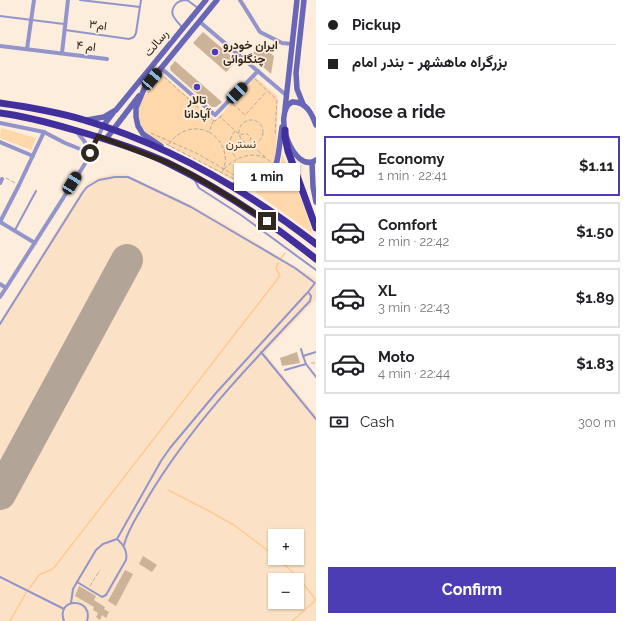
<!DOCTYPE html>
<meta charset="utf-8">
<style>
:root{--surface:#fff;--page:#f6f6f6;--text:#202124;--muted:#757577;--line:#e0e0e0;--accent:#4d3db4}
body{margin:0;font-family:Raleway,Vazirmatn,sans-serif;background:var(--page);color:var(--text);height:100vh;display:flex;flex-direction:column;font-size:15px;white-space:nowrap}
*{box-sizing:border-box;margin:0}
p{font-size:13px;color:var(--muted)}
.icon{flex:none;width:22px;height:22px;fill:none;stroke:currentColor;stroke-width:2;stroke-linecap:round;stroke-linejoin:round}
.map{position:relative;flex:1;overflow:hidden}
.side{display:flex;flex-direction:column;background:var(--surface);width:312px}
.side>*{flex:none}
.guide{display:grid;align-content:center;height:88px;padding:0 12px;background:var(--surface)}
.tools{position:absolute;left:268px;top:529px;display:grid;gap:8px}
.tools a{display:grid;place-items:center;width:36px;height:36px;border-radius:0px;background:var(--surface);box-shadow:0 1px 3px #0004;font-size:20px}
.end{position:absolute;width:18px;height:18px;margin:-9px;border:5px solid #31271c;background:#fff;box-shadow:0 0 0 2px #fff}
.from{border-radius:50%}
.bubble{position:absolute;height:28px;border-radius:0px;background:var(--surface);box-shadow:0 1px 3px #0004;font-size:13px;font-weight:700;line-height:28px;text-align:center}
.car{position:absolute;width:12px;height:24px;margin:-12px -6px;border-radius:5px;box-shadow:0 0 3px 1px #0007;background:linear-gradient(#222 24%,#8ab4d8 0 40%,#222 0 76%,#8ab4d8 0 86%,#222 0)}
.guide b{display:flex;align-items:center;gap:14px;height:38px;font-size:15px}
.guide b+b{border-top:1px solid var(--line)}
.guide i{width:10px;height:10px;background:var(--text)}
ul{padding:0;list-style:none}
li{display:flex;align-items:center;gap:12px;height:60px;margin:0 8px 6px;padding:0 4px;border:2px solid var(--line);border-radius:0px}
li div{flex:1}
li b{display:block;font-size:15px}
li em{font-style:normal;font-weight:700}
li.current{border-color:var(--accent)}
li>.icon{width:36px;height:36px;stroke-width:1.5}
h2{padding:0 12px;font-size:18px;line-height:48px}
.pay{display:flex;align-items:center;gap:10px;height:44px;padding:0 12px;font-size:15px}
.pay p{margin-inline-start:auto}
.primary-button{display:flex;gap:8px;margin-top:auto;padding:8px 12px}
.primary-button a{flex:1;height:46px;border-radius:0px;background:var(--accent);color:#fff;font-size:16px;font-weight:700;line-height:46px;text-align:center}
main{display:flex;flex:1;min-height:0}
.map>svg:first-child{display:block}
.built{fill:#fbe2c6;fill-rule:evenodd}
.green{fill:#fed7ab}
.lines{fill:none;stroke-linecap:round;stroke-linejoin:round}
.stream{stroke:#feca8e;stroke-width:1.5}
.runway{stroke:#b2a496;stroke-width:32}
.building{fill:#ccb398}
.path{stroke:#b9ab9c;stroke-width:1;stroke-dasharray:4 2;stroke-linecap:butt}
.service{stroke:#9294cb;stroke-width:2}
.minor{stroke:#9294cb;stroke-width:4}
.secondary{stroke:#6866b6;stroke-width:5.5}
.trunk{stroke:#422f9e;stroke-width:7}
.route{stroke:#31271c;stroke-width:5}
.poi-dot{fill:#4d3db4;stroke:#fceddc;stroke-width:1.5}
.labels{text-anchor:middle;dominant-baseline:central;stroke-width:3.5;stroke-linejoin:round;paint-order:stroke}
.street-label{font-size:12px;fill:#31271c;stroke:#fceddc}
.poi-label{font-size:12px;font-weight:bold;fill:#31271c;stroke:#fceddc;text-anchor:start}
.park-label{font-size:12px;fill:#523717;stroke:#fceddc}
</style>
<main>
<div class="map">
<svg width="316" height="621" viewBox="0 0 316 621">
<rect width="100%" height="100%" fill="#fceddc"/>
<!-- built -->
<path class="built" d="M112,174H126L191,205L227,225L316,279V299L265,353L316,415V621H0V321L83,188L88,183L97,178ZM275,536H297V558H275ZM275,580H297V602H275Z"/>
<!-- green -->
<g class="green">
<path d="M163,75L215,120H216L255,77L277,96C278,106 277,117 277,127C276,145 278,181 255,185C241,188 207,165 194,158C180,151 166,145 153,138C139,128 134,112 144,96C149,89 157,82 163,75Z"/>
<polygon points="1,128 36,138 31,150 0,138"/>
<path d="M282,154C293,179 306,209 313,234L255,192C259,191 264,189 268,187C278,181 281,165 282,154Z"/>
</g>
<g class="lines">
<!-- stream -->
<g class="stream">
<polyline points="281,258 285,253"/>
<polyline points="168,490 207,510 234,525 275,556"/>
<polyline points="277,558 298,577 316,600"/>
<polyline points="29,589 39,575 53,569 276,281 280,275 276,269 278,263"/>
<polyline points="10,621 26,593"/>
<polyline points="292,621 316,600"/>
</g>
<!-- runway -->
<polyline class="runway" points="0,494 127,260"/>
</g>
<!-- building -->
<g class="building">
<polygon points="203,32 237,61 226,72 193,43"/>
<polygon points="260,44 274,56 271,74 251,56"/>
<polygon points="175,61 222,102 216,107 212,107 171,71 170,67"/>
<polygon points="297,352 300,363 282,366 280,358"/>
<polygon points="143,556 157,565 152,572 139,564"/>
<polygon points="125,570 133,574 116,606 108,601"/>
<polygon points="79,586 96,596 94,600 105,607 104,609 109,612 106,618 102,615 100,620 96,617 98,613 93,610 94,607 75,596"/>
</g>
<g class="lines">
<!-- path -->
<g class="path">
<polyline points="255,79 277,100 275,135"/>
<polyline points="148,93 163,76 212,120 215,121 220,117"/>
<polyline points="233,104 245,115 267,91"/>
<polyline points="222,115 220,117 240,135 246,133 251,138 249,143 265,157"/>
<circle cx="251" cy="132" r="12"/>
<path d="M235,131C228,139 228,151 237,158"/>
<path d="M209,132C223,140 230,158 222,172"/>
<polyline points="151,133 198,154 246,182"/>
<polyline points="166,144 236,180"/>
<path d="M169,144C179,130 194,125 209,132L214,119"/>
<path d="M224,169C237,156 256,149 271,162"/>
<polyline points="6,178 15,183"/>
<polyline points="311,363 316,363"/>
<polyline points="90,586 100,570"/>
</g>
<!-- service -->
<g class="service">
<polyline points="80,0 140,7"/>
<polyline points="0,16 64,24"/>
<path d="M182,27C176,20 168,14 175,5C178,1 181,0 187,0L198,8"/>
<polyline points="65,30 129,39 134,37 136,33 141,0"/>
<polyline points="194,179 199,188 241,215 316,270"/>
<polyline points="15,230 36,191"/>
<path d="M0,324L83,192L87,187L99,180L115,177H128L191,207L295,268L315,283L308,292L311,296L310,301C251,363 191,425 147,499C139,514 128,528 124,545"/>
<polyline points="301,349 303,356"/>
<polyline points="261,352 316,419"/>
<polyline points="316,352 303,356 306,364 316,377"/>
<polyline points="285,370 306,364"/>
<path d="M117,539C124,545 128,551 126,560L106,595L102,597L77,582L96,550L103,544L117,539L161,461L170,448L216,393L307,293"/>
<polyline points="0,577 64,609"/>
<polyline points="71,603 73,589 77,582"/>
<path d="M64,621C55,597 94,597 87,621"/>
</g>
<!-- minor -->
<g class="minor">
<polyline points="240,0 260,32 282,43 292,44"/>
<polyline points="200,22 286,95"/>
<polyline points="0,46 107,59"/>
<polyline points="27,49 34,0"/>
<polyline points="62,53 68,0"/>
<polyline points="161,68 215,115 258,71"/>
<polyline points="0,123 44,132"/>
<polyline points="77,132 85,142 85,151"/>
<polyline points="0,142 33,156"/>
<polyline points="0,183 2,179"/>
<polyline points="0,222 19,185 44,132 65,143 90,153"/>
<polyline points="0,222 35,243"/>
<polyline points="0,284 6,288 88,159 103,126"/>
<polyline points="0,297 6,288"/>
</g>
<!-- secondary -->
<g class="secondary">
<polyline points="303,104 297,89 296,73 304,0"/>
<polyline points="285,109 297,0"/>
<polyline points="87,120 104,117 116,110 206,0"/>
<path d="M316,125C312,114 306,101 292,102C271,113 294,175 316,160"/>
<polyline points="103,126 113,113"/>
<polyline points="106,139 139,96"/>
<polyline points="161,146 143,134 138,126 136,117 136,108 144,89 217,0"/>
<polyline points="312,163 313,187 316,202"/>
<path d="M234,185C279,199 277,159 282,127"/>
</g>
<!-- trunk -->
<g class="trunk">
<path d="M0,103C28,107 57,112 84,120C169,145 246,190 316,244"/>
<path d="M0,113C25,116 50,123 74,130C106,139 139,149 168,163C221,189 270,222 316,259"/>
<polyline points="285,130 285,137 288,151 316,228"/>
</g>
</g>
<g class="lines">
<!-- route -->
<path class="route" d="M90,153L98,136L106,139C126,147 146,154 166,162C202,178 234,200 267,221"/>
</g>
<!-- markers -->
<g class="poi-dot">
<circle cx="215" cy="52" r="4"/>
<circle cx="197" cy="87" r="4"/>
</g>
<g class="labels">
<!-- street labels -->
<g class="street-label">
<text transform="translate(98 25) rotate(8)">ام۳</text>
<text transform="translate(156 43) rotate(-50)">رسالت</text>
<text transform="translate(86 46) rotate(7)">ام ۴</text>
</g>
<!-- poi labels -->
<g class="poi-label">
<text x="223" y="45">ایران خودرو<tspan x="223" dy="14">چنگلوائی</tspan></text>
<text x="197" y="100" text-anchor="middle">تالار<tspan x="197" dy="14">آپادانا</tspan></text>
</g>
<!-- park labels -->
<g class="park-label">
<text x="241" y="144">نسترن</text>
</g>
</g>
</svg>
<div class="tools">
<a>+</a>
<a>−</a>
</div>
<i class="end from" style="left:90px;top:153px"></i>
<i class="end" style="left:267px;top:221px"></i>
<div class="bubble" style="left:234px;top:163px;width:66px">1 min</div>
<i class="car" style="left:152px;top:79px;rotate:40deg"></i>
<i class="car" style="left:237px;top:93px;rotate:45deg"></i>
<i class="car" style="left:72px;top:183px;rotate:32deg"></i>
</div>
<section class="side">
<div class="guide">
<b><i class="from"></i>Pickup</b>
<b><i></i>بزرگراه ماهشهر - بندر امام</b>
</div>
<h2>Choose a ride</h2>
<ul>
<li class="current"><svg class="icon" aria-label="car" viewBox="0 0 24 24"><path d="M5 17H2v-5l4-1 3-4h7l3 4 3 1v5h-3M9 17h6M6 11h13"/><circle cx="7" cy="17" r="2"/><circle cx="17" cy="17" r="2"/></svg><div><b>Economy</b><p>1 min · 22:41</p></div><em>$1.11</em></li>
<li><svg class="icon" aria-label="car" viewBox="0 0 24 24"><path d="M5 17H2v-5l4-1 3-4h7l3 4 3 1v5h-3M9 17h6M6 11h13"/><circle cx="7" cy="17" r="2"/><circle cx="17" cy="17" r="2"/></svg><div><b>Comfort</b><p>2 min · 22:42</p></div><em>$1.50</em></li>
<li><svg class="icon" aria-label="car" viewBox="0 0 24 24"><path d="M5 17H2v-5l4-1 3-4h7l3 4 3 1v5h-3M9 17h6M6 11h13"/><circle cx="7" cy="17" r="2"/><circle cx="17" cy="17" r="2"/></svg><div><b>XL</b><p>3 min · 22:43</p></div><em>$1.89</em></li>
<li><svg class="icon" aria-label="car" viewBox="0 0 24 24"><path d="M5 17H2v-5l4-1 3-4h7l3 4 3 1v5h-3M9 17h6M6 11h13"/><circle cx="7" cy="17" r="2"/><circle cx="17" cy="17" r="2"/></svg><div><b>Moto</b><p>4 min · 22:44</p></div><em>$1.83</em></li>
</ul>
<div class="pay"><svg class="icon" aria-label="cash" viewBox="0 0 24 24"><path d="M3 7h18v10H3z"/><circle cx="12" cy="12" r="2"/></svg>Cash<p>300 m</p></div>
<div class="primary-button"><a>Confirm</a></div>
</section>
</main>
